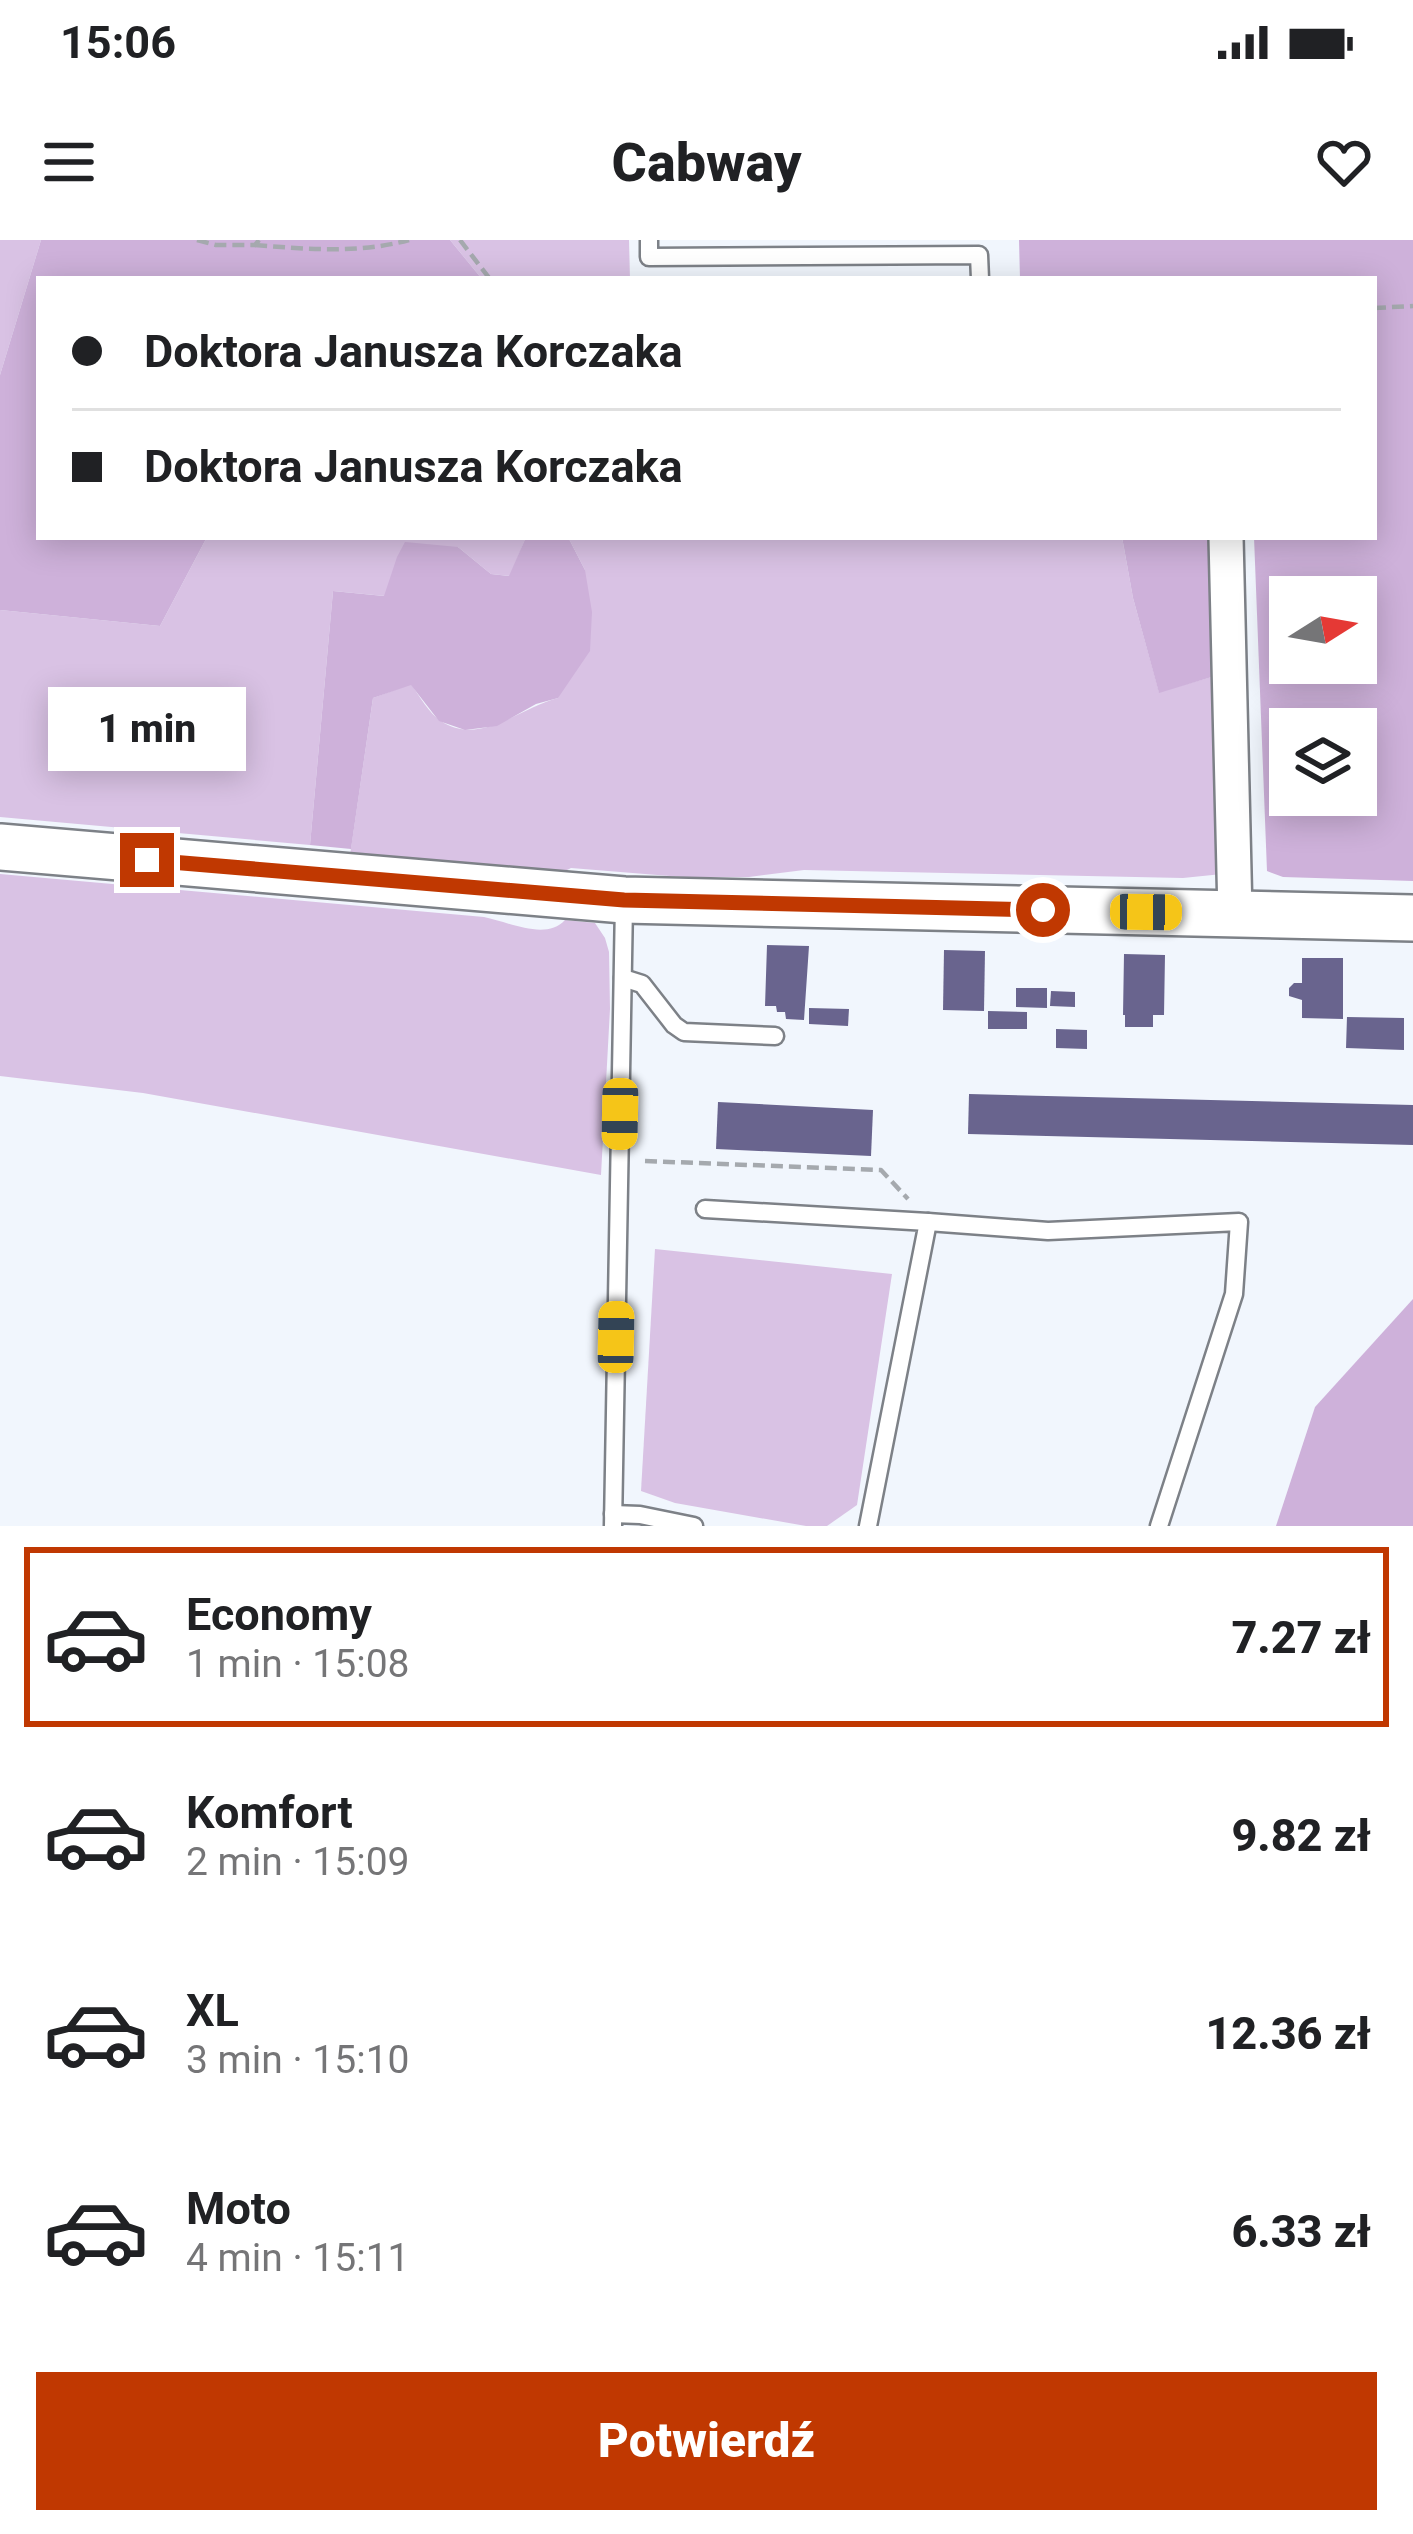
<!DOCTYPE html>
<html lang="pl">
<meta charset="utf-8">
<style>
:root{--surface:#fff;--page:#f2f2f2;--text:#202124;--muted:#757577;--line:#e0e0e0;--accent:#c03801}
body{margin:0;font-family:Roboto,sans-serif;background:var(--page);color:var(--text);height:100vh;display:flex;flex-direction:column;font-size:45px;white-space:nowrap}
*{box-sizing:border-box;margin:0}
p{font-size:39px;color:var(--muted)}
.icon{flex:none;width:66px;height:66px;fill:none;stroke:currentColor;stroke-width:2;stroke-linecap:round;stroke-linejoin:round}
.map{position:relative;height:1286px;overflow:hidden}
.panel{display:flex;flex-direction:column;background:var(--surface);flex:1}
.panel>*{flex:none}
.top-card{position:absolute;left:36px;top:36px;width:1341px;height:264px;border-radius:0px;box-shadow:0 6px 30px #0003;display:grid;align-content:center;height:264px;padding:0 36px;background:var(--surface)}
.needle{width:78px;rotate:79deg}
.buttons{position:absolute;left:1269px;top:336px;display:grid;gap:24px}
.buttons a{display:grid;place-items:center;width:108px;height:108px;border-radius:0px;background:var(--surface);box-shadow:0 6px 30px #0003;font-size:60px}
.end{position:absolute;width:54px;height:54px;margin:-27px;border:15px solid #c03801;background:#fff;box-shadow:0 0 0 6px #fff}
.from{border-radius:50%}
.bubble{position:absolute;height:84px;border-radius:0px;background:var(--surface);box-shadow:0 6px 30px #0003;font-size:39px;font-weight:800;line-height:84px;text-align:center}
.car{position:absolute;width:36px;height:72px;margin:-36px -18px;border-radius:15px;box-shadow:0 0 9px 3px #0007;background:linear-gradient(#f5c518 24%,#345 0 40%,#f5c518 0 76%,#345 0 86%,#f5c518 0)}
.top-card b{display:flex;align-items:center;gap:42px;height:114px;font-size:45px}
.top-card b+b{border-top:3px solid var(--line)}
.top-card i{width:30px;height:30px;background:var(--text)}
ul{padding:21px 0 0;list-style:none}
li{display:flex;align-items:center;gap:36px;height:180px;margin:0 24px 18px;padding:0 12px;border:6px solid transparent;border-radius:0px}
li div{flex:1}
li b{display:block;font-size:45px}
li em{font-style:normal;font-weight:800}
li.active{border-color:var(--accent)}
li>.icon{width:108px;height:108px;stroke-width:1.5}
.action{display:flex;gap:24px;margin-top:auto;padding:24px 36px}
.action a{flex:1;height:138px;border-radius:0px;background:var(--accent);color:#fff;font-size:48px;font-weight:800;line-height:138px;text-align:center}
.status{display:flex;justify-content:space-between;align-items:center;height:84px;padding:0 60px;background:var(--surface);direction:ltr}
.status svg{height:33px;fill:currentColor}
header{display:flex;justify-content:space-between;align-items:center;height:156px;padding:0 36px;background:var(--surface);font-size:54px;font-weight:800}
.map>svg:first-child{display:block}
.green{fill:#d9c2e4}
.forest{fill:#ceb1da;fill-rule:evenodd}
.building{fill:#69648e}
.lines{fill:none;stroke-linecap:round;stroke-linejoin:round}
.lane-casing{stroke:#7d8187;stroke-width:21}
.street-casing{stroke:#7d8187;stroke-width:38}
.secondary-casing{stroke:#7d8187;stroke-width:50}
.path{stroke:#a5a9ae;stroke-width:4.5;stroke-dasharray:12 6;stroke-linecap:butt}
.lane{stroke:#fff;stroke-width:16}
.street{stroke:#fff;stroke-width:33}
.secondary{stroke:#fff;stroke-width:45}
.route{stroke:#c03801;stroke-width:15}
</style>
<div class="status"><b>15:06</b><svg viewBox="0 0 49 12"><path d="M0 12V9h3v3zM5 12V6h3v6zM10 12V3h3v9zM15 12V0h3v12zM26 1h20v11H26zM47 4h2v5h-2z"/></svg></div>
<header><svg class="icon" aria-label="menu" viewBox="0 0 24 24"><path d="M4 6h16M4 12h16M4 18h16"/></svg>Cabway<svg class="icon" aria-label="heart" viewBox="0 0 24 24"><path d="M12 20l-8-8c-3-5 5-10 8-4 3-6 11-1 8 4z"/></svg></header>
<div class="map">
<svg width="1413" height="1286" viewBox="0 0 1413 1286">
<rect width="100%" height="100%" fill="#f1f6fd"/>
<!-- green -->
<g class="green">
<polygon points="0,0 41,0 0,135"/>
<polygon points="450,0 629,0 630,39 482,39"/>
<polygon points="207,297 526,297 510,336 491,334 458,307 385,356 333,351 310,605 0,577 0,370 160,386"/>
<path d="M568,297H1122L1133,358L1159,452L1215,436L1222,634L1183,638L804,630L749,637H682L571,628L559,634L350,615L373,458L411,444C419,455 429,474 441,481C480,507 521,467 558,458L585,330Z"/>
<path d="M0,634L484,677C509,682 546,701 565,680L595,683L605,698L609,712L610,769L601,935L143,853L0,836Z"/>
<polygon points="655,1009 892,1034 857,1265 827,1286 806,1286 675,1263 641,1251"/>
</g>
<!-- forest -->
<g class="forest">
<polygon points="41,0 450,0 482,39 39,39 39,297 207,297 160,386 0,370 0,135"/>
<path d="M1019,0H1413V641L1283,637L1267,631L1254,297H1374V39H1020ZM1356,357V423H1290V357ZM1356,489V555H1290V489Z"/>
<polygon points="526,297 568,297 585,330 592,372 590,411 558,458 536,464 497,486 465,490 439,481 411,445 373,458 351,609 310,605 333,351 384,356 397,317 405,302 458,307 491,334 509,336"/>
<polygon points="1122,297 1211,297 1215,436 1159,453 1133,358"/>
<polygon points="1413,1059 1413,1286 1276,1286 1315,1167"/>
</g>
<!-- building -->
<g class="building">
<polygon points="767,705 809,706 804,780 786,779 785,772 777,772 776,766 765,766"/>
<polygon points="944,710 985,711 984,771 943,770"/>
<polygon points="1124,714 1165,715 1164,775 1153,775 1153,787 1125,787 1125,775 1123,775"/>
<polygon points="1302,718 1343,718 1343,779 1302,778 1302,760 1289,756 1289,748 1294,743 1302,743"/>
<polygon points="1016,748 1047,748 1047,768 1016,767"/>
<polygon points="1051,751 1075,752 1075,767 1050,766"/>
<polygon points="809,768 849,769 848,786 809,784"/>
<polygon points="988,771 1027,772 1027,789 988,789"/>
<polygon points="1347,777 1404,778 1404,810 1346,808"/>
<polygon points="1056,789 1087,790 1087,809 1056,808"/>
<polygon points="969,854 1413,865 1413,905 968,894"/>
<polygon points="718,862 873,870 871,916 716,909"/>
</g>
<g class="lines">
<defs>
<g id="lane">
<polyline points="649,0 649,17 979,15 980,39"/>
<polyline points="623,738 642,744 674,785 684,792 775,796"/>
<polyline points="705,969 928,982 868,1286"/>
<polyline points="928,982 1048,991 1239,982 1234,1054 1159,1286"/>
<polyline points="613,1274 640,1275 694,1286"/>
<polyline points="613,1286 624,663"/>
</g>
<polyline id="street" points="1226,297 1235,674"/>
<polyline id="secondary" points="0,607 624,660 1413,678"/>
</defs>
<!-- lane casing -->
<use href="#lane" class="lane-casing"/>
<!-- street casing -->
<use href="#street" class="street-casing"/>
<!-- secondary casing -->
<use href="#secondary" class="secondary-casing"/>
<!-- path -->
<g class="path">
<polyline points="197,0 216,5 255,5 259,0"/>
<polyline points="460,0 490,39"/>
<path d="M255,5C308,9 357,14 409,0"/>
<polyline points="1374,68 1413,66"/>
<polyline points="645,921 881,930 908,959"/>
</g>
<!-- lane -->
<use href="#lane" class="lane"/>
<!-- street -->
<use href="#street" class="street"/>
<!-- secondary -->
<use href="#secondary" class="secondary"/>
</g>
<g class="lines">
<!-- route -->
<polyline class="route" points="147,620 624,660 1043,670"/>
</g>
</svg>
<div class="buttons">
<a><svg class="needle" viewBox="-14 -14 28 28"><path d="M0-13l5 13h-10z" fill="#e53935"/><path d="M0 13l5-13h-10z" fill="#757577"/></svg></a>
<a><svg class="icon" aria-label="layers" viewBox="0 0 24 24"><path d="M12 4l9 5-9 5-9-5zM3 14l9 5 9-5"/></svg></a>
</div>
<i class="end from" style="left:1043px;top:670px"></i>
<i class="end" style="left:147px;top:620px"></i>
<div class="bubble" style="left:48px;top:447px;width:198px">1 min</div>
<i class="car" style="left:1146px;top:672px;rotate:91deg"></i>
<i class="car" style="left:620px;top:874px;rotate:181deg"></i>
<i class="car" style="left:616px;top:1097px;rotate:1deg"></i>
<div class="top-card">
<b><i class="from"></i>Doktora Janusza Korczaka</b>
<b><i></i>Doktora Janusza Korczaka</b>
</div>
</div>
<section class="panel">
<ul>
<li class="active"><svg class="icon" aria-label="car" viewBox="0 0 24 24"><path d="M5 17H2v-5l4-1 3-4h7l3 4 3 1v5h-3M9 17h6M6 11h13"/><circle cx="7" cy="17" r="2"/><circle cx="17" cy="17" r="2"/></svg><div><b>Economy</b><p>1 min · 15:08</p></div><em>7.27 zł</em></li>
<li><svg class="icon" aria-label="car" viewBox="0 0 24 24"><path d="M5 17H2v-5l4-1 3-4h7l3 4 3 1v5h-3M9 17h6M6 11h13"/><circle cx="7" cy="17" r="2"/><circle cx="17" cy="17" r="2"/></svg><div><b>Komfort</b><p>2 min · 15:09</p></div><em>9.82 zł</em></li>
<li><svg class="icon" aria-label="car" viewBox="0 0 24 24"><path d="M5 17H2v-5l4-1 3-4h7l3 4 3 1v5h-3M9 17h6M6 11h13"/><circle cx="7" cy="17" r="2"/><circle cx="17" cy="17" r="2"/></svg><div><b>XL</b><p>3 min · 15:10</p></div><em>12.36 zł</em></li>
<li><svg class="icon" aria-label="car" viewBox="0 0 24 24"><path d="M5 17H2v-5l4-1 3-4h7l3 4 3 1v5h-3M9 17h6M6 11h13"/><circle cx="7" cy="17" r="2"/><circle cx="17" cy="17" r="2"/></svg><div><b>Moto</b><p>4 min · 15:11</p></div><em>6.33 zł</em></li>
</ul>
<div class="action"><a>Potwierdź</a></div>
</section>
